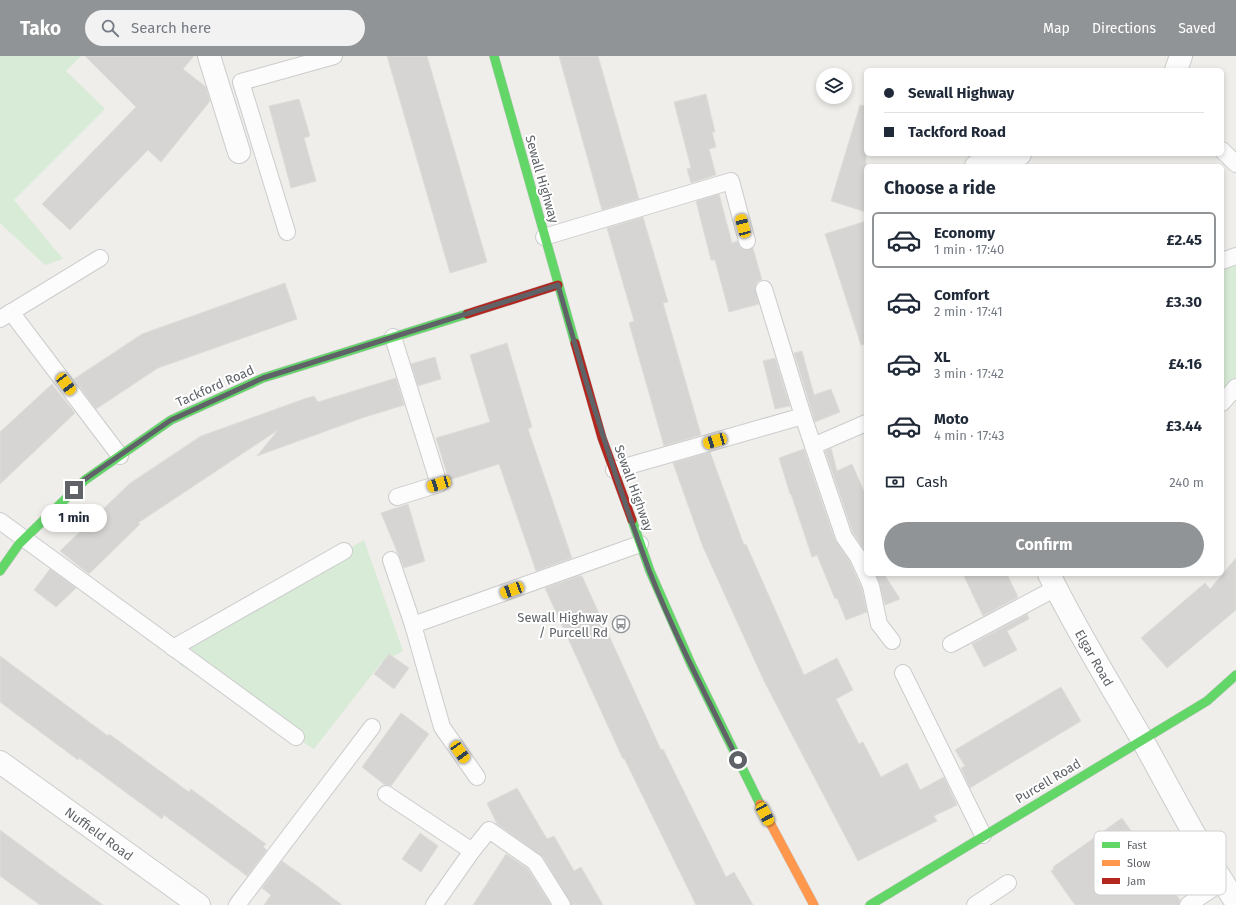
<!DOCTYPE html>
<meta charset="utf-8">
<style>
:root{--surface:#fff;--page:#f2f2f3;--text:#1f2937;--muted:#747a83;--line:#e0e1e3;--accent:#919496}
body{margin:0;font-family:"Fira Sans",sans-serif;background:var(--page);color:var(--text);height:100vh;display:flex;flex-direction:column;font-size:15px;white-space:nowrap}
*{box-sizing:border-box;margin:0}
p{font-size:13px;color:var(--muted)}
.icon{flex:none;width:22px;height:22px;fill:none;stroke:currentColor;stroke-width:2;stroke-linecap:round;stroke-linejoin:round}
.map{position:relative;flex:1;overflow:hidden}
.details{position:absolute;left:864px;top:108px;width:360px;height:412px;display:flex;flex-direction:column;background:var(--surface);border-radius:6px;box-shadow:0 2px 6px #0003}
.details>*{flex:none}
.guide{position:absolute;left:864px;top:12px;width:360px;height:88px;border-radius:6px;box-shadow:0 2px 6px #0003;display:grid;align-content:center;height:88px;padding:0 20px;background:var(--surface)}
.buttons{position:absolute;left:816px;top:12px;display:grid;gap:8px}
.buttons a{display:grid;place-items:center;width:36px;height:36px;border-radius:50%;background:var(--surface);box-shadow:0 2px 6px #0003;font-size:20px}
.end{position:absolute;width:18px;height:18px;margin:-9px;border:5px solid #5f6368;background:#fff;box-shadow:0 0 0 2px #fff}
.from{border-radius:50%}
.bubble{position:absolute;height:28px;border-radius:14px;background:var(--surface);box-shadow:0 2px 6px #0003;font-size:13px;font-weight:700;line-height:28px;text-align:center}
.car{position:absolute;width:12px;height:24px;margin:-12px -6px;border-radius:5px;box-shadow:0 0 3px 1px #0007;background:linear-gradient(#f5c518 24%,#345 0 40%,#f5c518 0 76%,#345 0 86%,#f5c518 0)}
.guide b{display:flex;align-items:center;gap:14px;height:38px;font-size:15px}
.guide b+b{border-top:1px solid var(--line)}
.guide i{width:10px;height:10px;background:var(--text)}
ul{padding:0;list-style:none}
li{display:flex;align-items:center;gap:12px;height:56px;margin:0 8px 6px;padding:0 12px;border:2px solid transparent;border-radius:6px}
li div{flex:1}
li b{display:block;font-size:15px}
li em{font-style:normal;font-weight:700}
li.current{border-color:var(--accent)}
li>.icon{width:36px;height:36px;stroke-width:1.5}
h2{padding:0 20px;font-size:18px;line-height:48px}
.pay{display:flex;align-items:center;gap:10px;height:44px;padding:0 20px;font-size:15px}
.pay p{margin-inline-start:auto}
.action{display:flex;gap:8px;margin-top:auto;padding:8px 20px}
.action a{flex:1;height:46px;border-radius:24px;background:var(--accent);color:#fff;font-size:16px;font-weight:700;line-height:46px;text-align:center}
header{display:flex;align-items:center;gap:24px;box-sizing:border-box;height:56px;padding:0 20px;background:var(--accent);color:#fff}
header strong{font-size:19px}
nav{display:flex;gap:22px;margin-inline-start:auto;font-size:14px}
.search{width:280px;height:36px;background:var(--page);display:flex;align-items:center;gap:10px;box-sizing:border-box;padding:0 14px;border-radius:22px;color:var(--muted);font-size:15px}
.map>svg:first-child{display:block}
.green{fill:#d8ebd6}
.building{fill:#d6d5d3;stroke:#deddd9}
.lines{fill:none;stroke-linecap:round;stroke-linejoin:round}
.lane-casing{stroke:#cbcccc;stroke-width:18}
.street-casing{stroke:#cbcccc;stroke-width:24}
.fast-casing{stroke:#cacacb;stroke-width:10}
.slow-casing{stroke:#cacacb;stroke-width:10}
.jam-casing{stroke:#cacacb;stroke-width:10}
.lane{stroke:#fdfcfc;stroke-width:16}
.street{stroke:#fdfcfc;stroke-width:22}
.fast{stroke:#63d668;stroke-width:9}
.slow{stroke:#ff974d;stroke-width:9}
.jam{stroke:#b3261e;stroke-width:9}
.route{stroke:#5f6368;stroke-width:5}
.labels{text-anchor:middle;dominant-baseline:central;stroke-width:4;stroke-linejoin:round;paint-order:stroke}
.street-label{font-size:13px;fill:#5f6368;stroke:#fff}
.poi-label{font-size:13px;fill:#5f6368;stroke:#fff;text-anchor:end}
.key{fill:#fff;stroke:#cfd0d2;stroke-width:1}
.key-label{font-size:11px;fill:#5f6368}
</style>
<header>
<strong>Tako</strong>
<div class="search"><svg class="icon" aria-label="search" viewBox="0 0 24 24"><circle cx="10" cy="10" r="6"/><path d="M15 15l6 6"/></svg>Search here</div>
<nav><a>Map</a><a>Directions</a><a>Saved</a></nav>
</header>
<div class="map">
<svg width="1236" height="849" viewBox="0 0 1236 849">
<rect width="100%" height="100%" fill="#efeeea"/>
<!-- green -->
<g class="green">
<polygon points="0,0 81,0 66,15 105,53 14,144 63,203 45,209 0,167"/>
<polygon points="1236,206 1236,325 1222,345 1222,210"/>
<polygon points="364,484 403,595 381,607 314,693 179,608 176,593"/>
</g>
<!-- building -->
<g class="building">
<polygon points="85,0 194,0 183,13 206,31 210,45 161,106 148,94 70,174 42,148 136,51"/>
<polygon points="387,0 427,0 487,206 450,217"/>
<polygon points="559,0 598,0 639,143 602,154"/>
<polygon points="706,38 715,76 712,76 716,91 709,93 716,119 691,127 687,113 691,112 674,46"/>
<polygon points="299,43 310,80 304,82 316,125 291,132 269,50"/>
<polygon points="860,49 866,50 866,156 831,145"/>
<polygon points="719,138 732,187 737,185 740,191 745,194 753,192 762,224 757,226 755,231 759,248 729,256 715,204 711,204 696,145"/>
<polygon points="643,161 668,246 663,247 701,379 664,390 629,267 634,265 607,172"/>
<polygon points="866,165 866,288 861,289 825,178"/>
<polygon points="285,227 297,263 158,312 96,353 74,323 142,278"/>
<polygon points="507,287 532,371 528,373 572,502 536,515 499,408 449,424 436,382 490,366 470,299"/>
<polygon points="802,295 814,339 831,333 840,356 815,366 794,297"/>
<polygon points="435,301 441,323 418,330 411,308"/>
<polygon points="775,302 790,350 775,353 763,305"/>
<polygon points="396,322 404,349 362,362 257,400 278,374 138,467 140,468 89,518 60,495 129,428 201,380 304,343 314,340 318,346"/>
<polygon points="52,328 75,357 0,428 0,376"/>
<polygon points="831,392 837,415 852,408 866,440 866,496 853,477 825,395"/>
<polygon points="804,393 835,484 850,506 862,533 867,556 846,564 837,542 835,543 817,499 812,501 791,438 790,438 779,402"/>
<polygon points="710,396 744,489 746,488 804,619 837,602 853,634 836,643 859,688 863,686 881,721 907,707 920,734 944,721 957,749 934,760 937,765 858,805 764,625 703,491 673,407"/>
<polygon points="408,448 425,505 404,512 381,457"/>
<polygon points="1236,502 1236,554 1167,612 1141,582 1205,527 1210,533"/>
<polygon points="50,513 76,532 56,551 34,534"/>
<polygon points="876,518 884,518 900,543 885,549"/>
<polygon points="963,518 1007,518 1018,541 983,560"/>
<polygon points="578,520 582,520 661,694 663,693 726,821 734,816 753,849 696,849 624,702 623,703 545,532"/>
<polygon points="1027,558 1029,563 1007,575 1017,594 984,611 972,588"/>
<polygon points="389,598 409,612 394,633 374,618"/>
<polygon points="0,600 108,680 109,678 189,736 191,733 266,788 263,791 267,794 247,820 164,759 162,763 79,702 78,704 0,646"/>
<polygon points="1061,631 1081,665 970,732 961,712 965,710 955,694"/>
<polygon points="401,657 429,678 391,730 385,729 362,711"/>
<polygon points="517,732 547,783 554,780 574,815 581,811 603,849 571,849 543,801 497,768 487,747"/>
<polygon points="1122,762 1180,844 1179,849 1075,849 1051,815 1054,813 1053,811"/>
<polygon points="0,774 61,819 103,849 40,849 0,820"/>
<polygon points="420,777 438,790 421,816 402,803"/>
<polygon points="506,798 528,813 551,849 473,849"/>
<polygon points="282,805 313,827 342,849 264,849 271,839 262,832"/>
</g>
<g class="lines">
<defs>
<g id="lane">
<polyline points="1222,94 1236,108"/>
<polyline points="287,176 241,26 334,0"/>
<polyline points="544,181 731,125 747,185"/>
<polyline points="1222,205 1236,200"/>
<polyline points="11,256 120,400"/>
<polyline points="0,263 100,202"/>
<polyline points="393,281 439,428 397,441"/>
<polyline points="1222,347 1236,331"/>
<polyline points="803,360 844,481 858,501 866,518"/>
<polyline points="813,390 866,367"/>
<polyline points="614,414 803,360 764,233"/>
<polyline points="0,465 296,681"/>
<polyline points="391,504 413,569 640,488"/>
<polyline points="866,518 871,530 879,568 892,585"/>
<polyline points="413,569 442,671 477,721"/>
<polyline points="951,588 1056,532"/>
<polyline points="173,592 344,495"/>
<polyline points="903,617 983,779"/>
<polyline points="386,738 472,795 434,849"/>
<polyline points="472,795 489,774 535,806 562,849"/>
<polyline points="237,849 372,671"/>
<polyline points="975,849 1008,827"/>
<polyline points="1188,849 1222,826"/>
</g>
<g id="street">
<polyline points="209,0 239,96"/>
<polyline points="1176,14 1181,0"/>
<polyline points="976,110 1020,98"/>
<path d="M1049,518C1077,576 1111,629 1143,685C1173,739 1201,794 1236,846"/>
<polyline points="0,706 199,849"/>
</g>
<g id="fast">
<polyline points="494,0 575,287"/>
<polyline points="632,464 650,515 691,608 760,748"/>
<polyline points="0,515 19,488 85,424 171,364 263,322 467,258"/>
<polyline points="870,849 1207,645 1236,619"/>
</g>
<polyline id="slow" points="760,748 814,849"/>
<g id="jam">
<polyline points="467,258 558,229"/>
<polyline points="575,287 602,382 632,464"/>
</g>
</defs>
<!-- lane casing -->
<use href="#lane" class="lane-casing"/>
<!-- street casing -->
<use href="#street" class="street-casing"/>
<!-- fast casing -->
<use href="#fast" class="fast-casing"/>
<!-- slow casing -->
<use href="#slow" class="slow-casing"/>
<!-- jam casing -->
<use href="#jam" class="jam-casing"/>
<!-- lane -->
<use href="#lane" class="lane"/>
<!-- street -->
<use href="#street" class="street"/>
<!-- fast -->
<use href="#fast" class="fast"/>
<!-- slow -->
<use href="#slow" class="slow"/>
<!-- jam -->
<use href="#jam" class="jam"/>
</g>
<g class="lines">
<!-- route -->
<path class="route" d="M74,434L84,424L171,364L263,322L558,229C585,325 614,420 649,514C674,578 707,642 738,704"/>
</g>
<!-- icons -->
<defs>
<symbol id="bus-ring" viewBox="-11 -11 22 22"><circle r="9.5" fill="#fff" stroke="#919496" stroke-width="1.5"/><path d="M-5-6H5V4H4V6H2V4H-2V6H-4V4H-5ZM-3.5-4V0h7V-4ZM-3.5 1.2v1.5H-2V1.2ZM2 1.2v1.5H3.5V1.2Z" fill="#919496"/></symbol>
</defs>
<g fill-rule="evenodd">
<use href="#bus-ring" x="611" y="558" width="20" height="20"/>
</g>
<g class="labels">
<!-- street labels -->
<g class="street-label">
<text transform="translate(542 123) rotate(74)">Sewall Highway</text>
<text transform="translate(215 330) rotate(-24)">Tackford Road</text>
<text transform="translate(634 432) rotate(70)">Sewall Highway</text>
<text transform="translate(1094 602) rotate(60)">Elgar Road</text>
<text transform="translate(1048 725) rotate(-31)">Purcell Road</text>
<text transform="translate(99 778) rotate(36)">Nuffield Road</text>
</g>
<!-- poi labels -->
<g class="poi-label">
<text x="608" y="561">Sewall Highway<tspan x="608" dy="15">/ Purcell Rd</tspan></text>
</g>
</g>
<!-- legend -->
<rect x="1094" y="775" width="132" height="64" rx="6" class="key"/>
<rect x="1102" y="786" width="18" height="6" fill="#63d668"/>
<rect x="1102" y="804" width="18" height="6" fill="#ff974d"/>
<rect x="1102" y="822" width="18" height="6" fill="#b3261e"/>
<g class="key-label">
<text x="1127" y="793">Fast</text>
<text x="1127" y="811">Slow</text>
<text x="1127" y="829">Jam</text>
</g>
</svg>
<div class="buttons">
<a><svg class="icon" aria-label="layers" viewBox="0 0 24 24"><path d="M12 4l9 5-9 5-9-5zM3 14l9 5 9-5"/></svg></a>
</div>
<i class="end from" style="left:738px;top:704px"></i>
<i class="end" style="left:74px;top:434px"></i>
<div class="bubble" style="left:41px;top:448px;width:66px">1 min</div>
<i class="car" style="left:743px;top:170px;rotate:345deg"></i>
<i class="car" style="left:66px;top:328px;rotate:143deg"></i>
<i class="car" style="left:715px;top:385px;rotate:254deg"></i>
<i class="car" style="left:439px;top:428px;rotate:253deg"></i>
<i class="car" style="left:512px;top:534px;rotate:250deg"></i>
<i class="car" style="left:460px;top:696px;rotate:145deg"></i>
<i class="car" style="left:765px;top:758px;rotate:152deg"></i>
<div class="guide">
<b><i class="from"></i>Sewall Highway</b>
<b><i></i>Tackford Road</b>
</div>
<section class="details">
<h2>Choose a ride</h2>
<ul>
<li class="current"><svg class="icon" aria-label="car" viewBox="0 0 24 24"><path d="M5 17H2v-5l4-1 3-4h7l3 4 3 1v5h-3M9 17h6M6 11h13"/><circle cx="7" cy="17" r="2"/><circle cx="17" cy="17" r="2"/></svg><div><b>Economy</b><p>1 min · 17:40</p></div><em>£2.45</em></li>
<li><svg class="icon" aria-label="car" viewBox="0 0 24 24"><path d="M5 17H2v-5l4-1 3-4h7l3 4 3 1v5h-3M9 17h6M6 11h13"/><circle cx="7" cy="17" r="2"/><circle cx="17" cy="17" r="2"/></svg><div><b>Comfort</b><p>2 min · 17:41</p></div><em>£3.30</em></li>
<li><svg class="icon" aria-label="car" viewBox="0 0 24 24"><path d="M5 17H2v-5l4-1 3-4h7l3 4 3 1v5h-3M9 17h6M6 11h13"/><circle cx="7" cy="17" r="2"/><circle cx="17" cy="17" r="2"/></svg><div><b>XL</b><p>3 min · 17:42</p></div><em>£4.16</em></li>
<li><svg class="icon" aria-label="car" viewBox="0 0 24 24"><path d="M5 17H2v-5l4-1 3-4h7l3 4 3 1v5h-3M9 17h6M6 11h13"/><circle cx="7" cy="17" r="2"/><circle cx="17" cy="17" r="2"/></svg><div><b>Moto</b><p>4 min · 17:43</p></div><em>£3.44</em></li>
</ul>
<div class="pay"><svg class="icon" aria-label="cash" viewBox="0 0 24 24"><path d="M3 7h18v10H3z"/><circle cx="12" cy="12" r="2"/></svg>Cash<p>240 m</p></div>
<div class="action"><a>Confirm</a></div>
</section>
</div>
